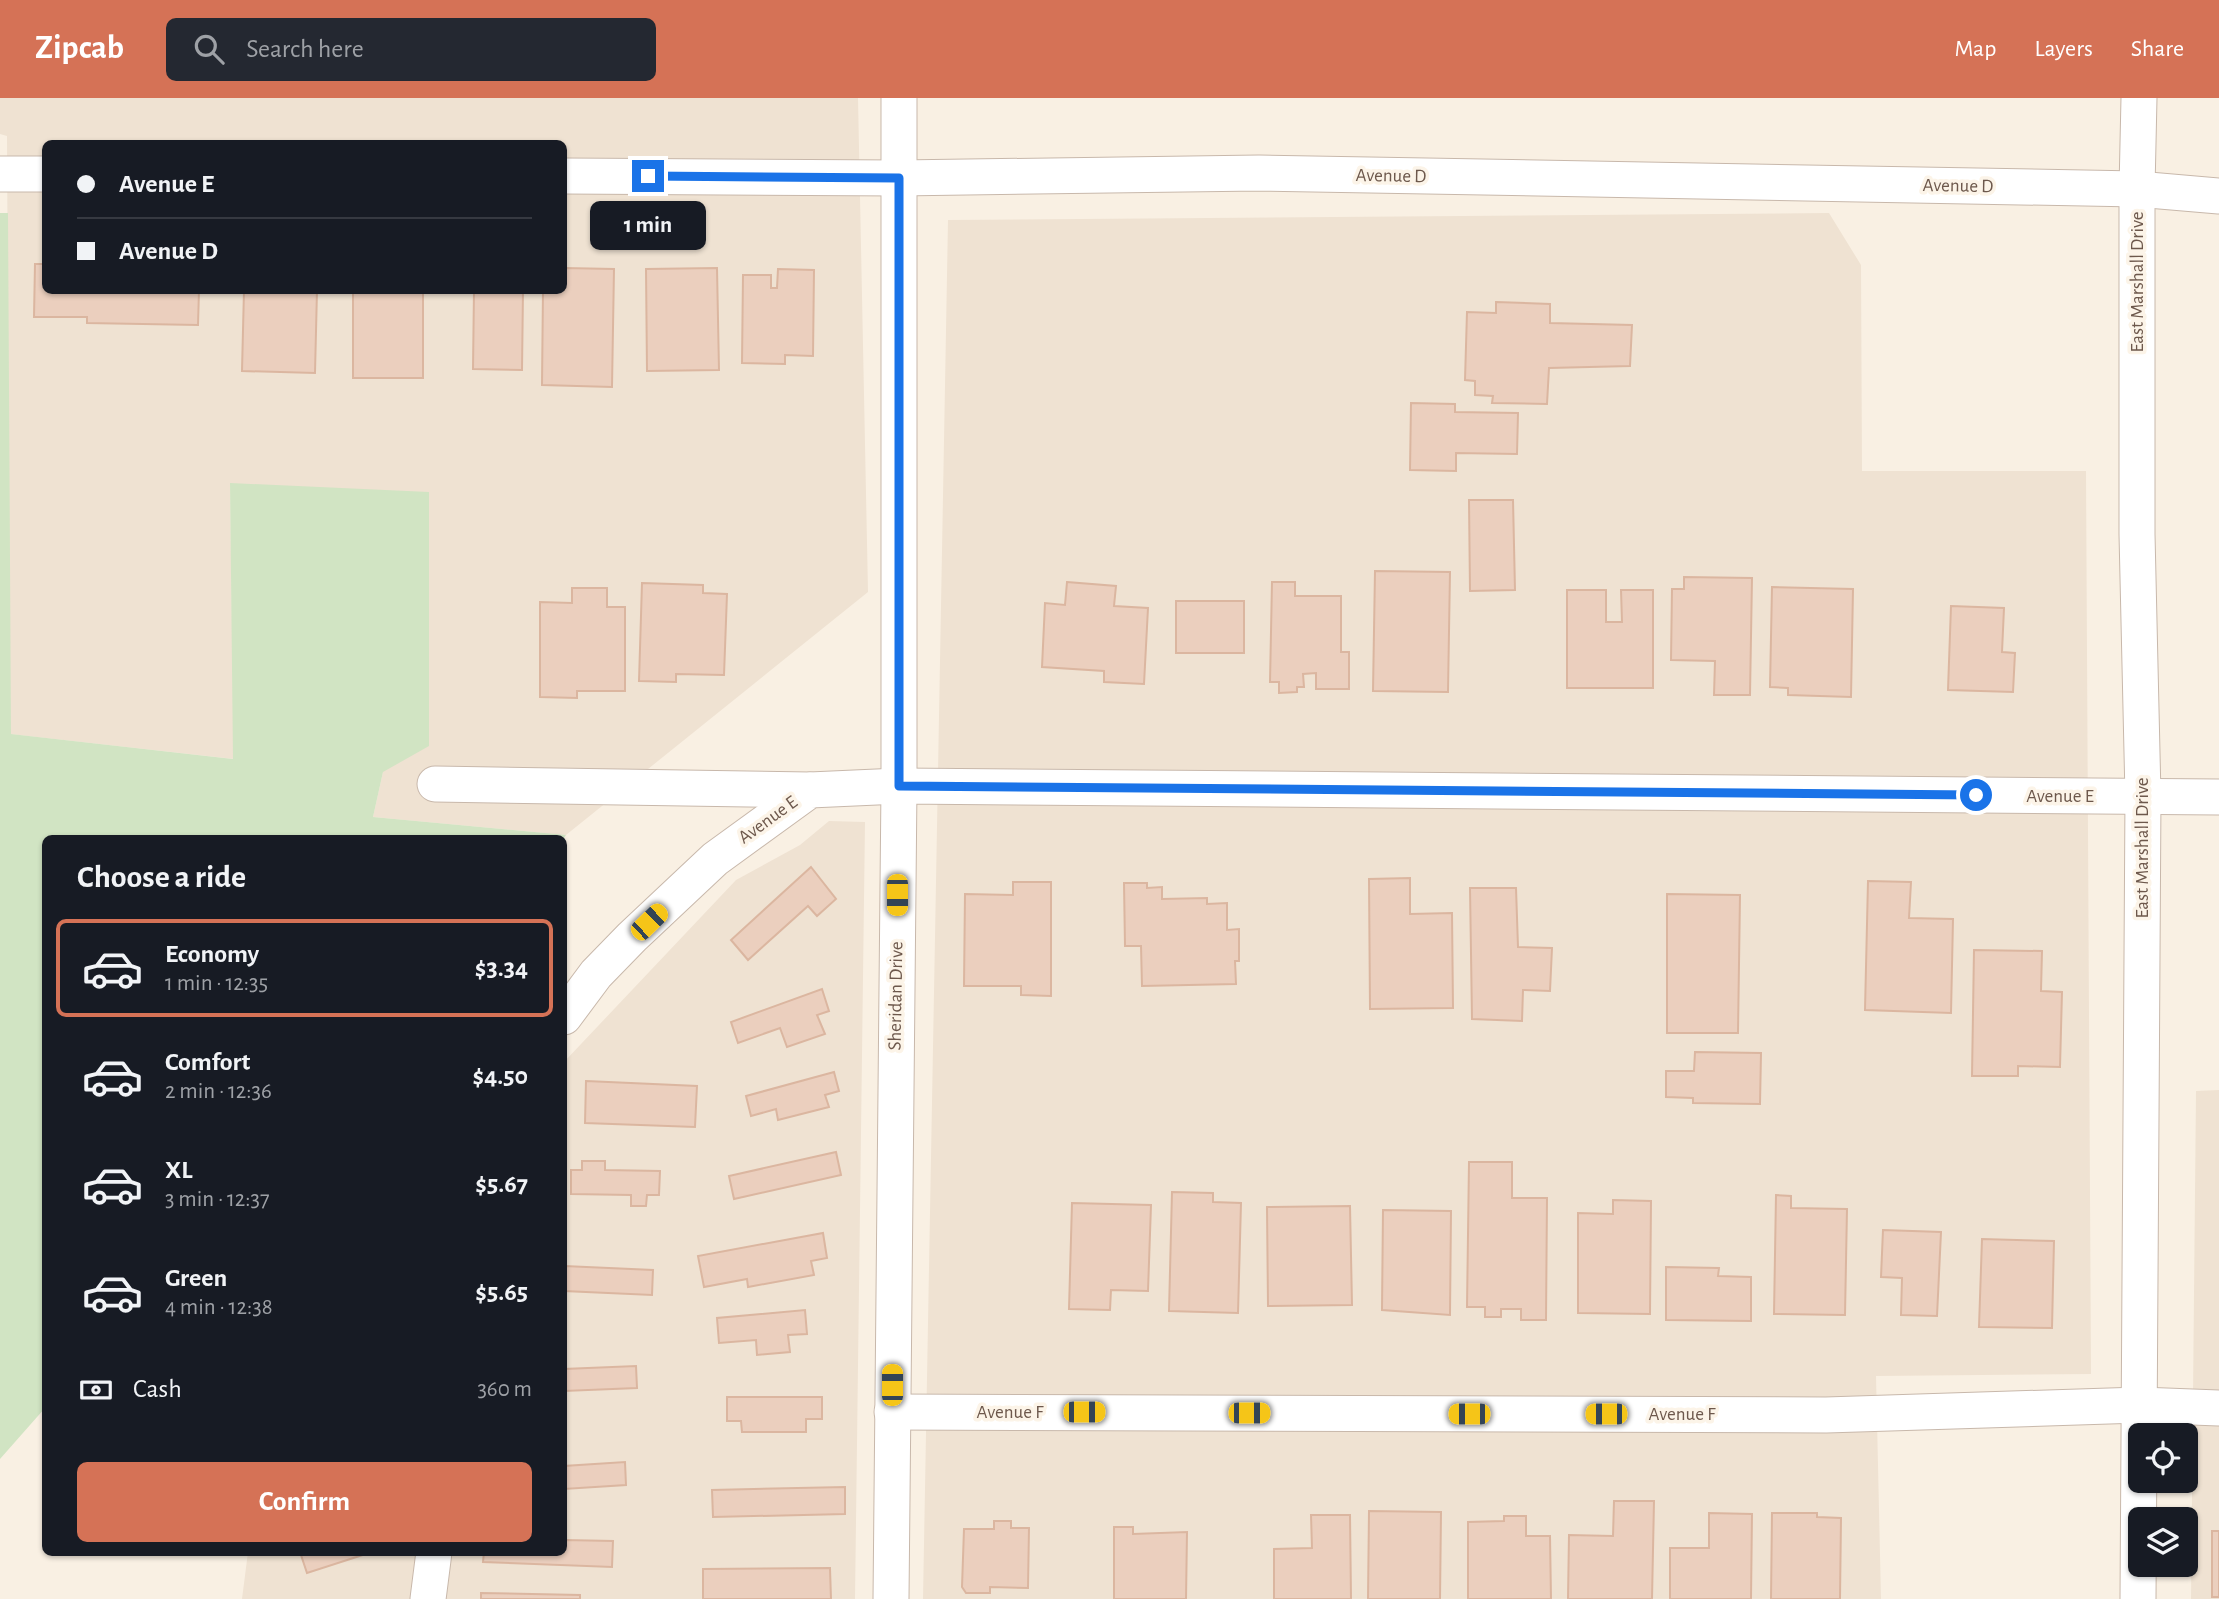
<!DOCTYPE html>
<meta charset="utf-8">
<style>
:root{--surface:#171b24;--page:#242831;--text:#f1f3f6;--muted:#9ea1a6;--line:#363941;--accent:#d57256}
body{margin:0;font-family:"Alegreya Sans",sans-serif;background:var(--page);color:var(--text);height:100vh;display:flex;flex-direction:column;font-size:26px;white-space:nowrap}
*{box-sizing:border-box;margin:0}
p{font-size:23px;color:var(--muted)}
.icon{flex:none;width:38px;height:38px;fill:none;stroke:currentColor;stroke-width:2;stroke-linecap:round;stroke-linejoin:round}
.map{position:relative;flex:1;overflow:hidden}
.sheet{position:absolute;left:42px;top:737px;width:525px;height:721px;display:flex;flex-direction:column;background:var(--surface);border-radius:10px;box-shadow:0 2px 5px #0004}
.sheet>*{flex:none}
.hud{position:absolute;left:42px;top:42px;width:525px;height:154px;border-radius:10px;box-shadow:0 2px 5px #0004;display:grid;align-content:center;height:154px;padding:0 35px;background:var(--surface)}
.controls{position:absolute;left:2128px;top:1325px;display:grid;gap:14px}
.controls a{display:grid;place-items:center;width:70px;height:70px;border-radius:10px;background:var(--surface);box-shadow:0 2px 5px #0004;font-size:35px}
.end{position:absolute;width:32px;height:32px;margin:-16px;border:9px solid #1a73e8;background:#fff;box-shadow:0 0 0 4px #fff}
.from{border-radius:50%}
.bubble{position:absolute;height:49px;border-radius:10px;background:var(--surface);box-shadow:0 2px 5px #0004;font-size:23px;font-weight:600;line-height:49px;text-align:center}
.car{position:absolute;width:21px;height:42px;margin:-21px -10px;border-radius:9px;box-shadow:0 0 5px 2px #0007;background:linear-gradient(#f5c518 24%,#345 0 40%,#f5c518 0 76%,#345 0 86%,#f5c518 0)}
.hud b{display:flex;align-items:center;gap:24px;height:66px;font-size:26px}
.hud b+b{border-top:2px solid var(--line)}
.hud i{width:18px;height:18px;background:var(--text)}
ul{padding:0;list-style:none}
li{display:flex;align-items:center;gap:21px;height:98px;margin:0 14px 10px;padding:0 21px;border:4px solid transparent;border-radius:10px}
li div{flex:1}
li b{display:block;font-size:26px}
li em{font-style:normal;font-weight:600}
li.current{border-color:var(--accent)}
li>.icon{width:63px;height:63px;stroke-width:1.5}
h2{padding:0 35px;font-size:32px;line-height:84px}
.pay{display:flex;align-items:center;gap:18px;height:77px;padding:0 35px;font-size:26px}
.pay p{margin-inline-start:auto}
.cta{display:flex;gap:14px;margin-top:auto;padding:14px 35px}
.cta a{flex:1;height:80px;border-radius:10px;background:var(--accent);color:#fff;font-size:28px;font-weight:600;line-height:80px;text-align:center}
header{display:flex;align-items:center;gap:42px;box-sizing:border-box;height:98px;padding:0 35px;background:var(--accent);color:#fff}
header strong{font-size:33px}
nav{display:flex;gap:38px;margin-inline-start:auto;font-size:24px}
.search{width:490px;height:63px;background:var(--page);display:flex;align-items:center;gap:18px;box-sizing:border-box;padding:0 24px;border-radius:10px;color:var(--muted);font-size:26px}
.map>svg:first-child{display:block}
.residential{fill:#efe2d2;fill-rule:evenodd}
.green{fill:#d1e4c3}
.building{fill:#ebcfbe;stroke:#dbb6a0;stroke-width:2}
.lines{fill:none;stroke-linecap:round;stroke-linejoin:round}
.street-casing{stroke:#c8b8ab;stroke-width:37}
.street{stroke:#fff;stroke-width:35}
.route{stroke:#1a73e8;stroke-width:9}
.labels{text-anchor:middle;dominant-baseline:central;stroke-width:7;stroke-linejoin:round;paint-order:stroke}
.street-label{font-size:19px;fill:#6d584c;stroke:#fcf4e8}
</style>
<header>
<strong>Zipcab</strong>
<div class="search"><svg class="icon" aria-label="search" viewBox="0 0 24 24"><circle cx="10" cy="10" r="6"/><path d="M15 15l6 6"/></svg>Search here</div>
<nav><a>Map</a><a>Layers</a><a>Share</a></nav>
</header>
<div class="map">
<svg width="2219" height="1501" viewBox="0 0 2219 1501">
<rect width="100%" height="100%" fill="#f9f0e3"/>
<!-- residential -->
<g class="residential">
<path d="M0,0H858L868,494L566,737L373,719L383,674L230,385L234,661L10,636L7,38L0,36ZM46,46H564V192H46Z"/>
<polygon points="1829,115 1861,167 1862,373 2086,373 2091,1276 1876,1278 1881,1501 923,1501 948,122"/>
<polygon points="829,723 865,724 855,1501 242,1501 248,1454 564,1454 564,964 736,782 800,747"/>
<polygon points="2219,992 2219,1501 2191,1501 2196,993"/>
</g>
<!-- green -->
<polygon class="green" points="0,115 8,115 11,636 233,661 230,385 429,394 429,648 383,674 373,719 566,737 564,740 46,740 45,1310 0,1361"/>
<!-- building -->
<g class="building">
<polygon points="35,166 46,166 46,192 199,192 198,227 87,225 87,219 34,219"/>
<polygon points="564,170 614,171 612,289 542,287 543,192 564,192"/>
<polygon points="717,170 719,272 647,273 646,171"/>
<polygon points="778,171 814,172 813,258 785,257 785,266 742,265 743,177 771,177 771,190 777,190"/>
<polygon points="244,192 317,192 315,275 242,273"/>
<rect x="353" y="192" width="70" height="88"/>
<polygon points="474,192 523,192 522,272 473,271"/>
<polygon points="1496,204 1550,206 1550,225 1632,227 1630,268 1549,270 1547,306 1492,305 1493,298 1475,297 1475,283 1465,282 1467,214 1496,215"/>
<polygon points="1411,305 1455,306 1455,314 1518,315 1517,356 1456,355 1456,373 1410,372"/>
<polygon points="1469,402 1513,402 1515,492 1470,493"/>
<polygon points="1375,473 1450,474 1448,594 1373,593"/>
<polygon points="1684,479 1752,480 1750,597 1714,597 1715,563 1671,562 1672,491 1684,491"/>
<polygon points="1067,484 1116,488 1114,508 1148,510 1144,586 1104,584 1104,573 1042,569 1045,505 1065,507"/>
<polygon points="1272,484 1295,484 1295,498 1341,498 1341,554 1349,554 1349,591 1316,591 1316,575 1303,576 1304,589 1297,589 1297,594 1279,595 1279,584 1270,584"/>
<polygon points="642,485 703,487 703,495 727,496 724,577 676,576 676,584 639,583"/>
<polygon points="1772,489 1853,491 1851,599 1788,597 1788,590 1770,589"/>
<polygon points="572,490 607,490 607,509 625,509 625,593 577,593 577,600 540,599 540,504 572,505"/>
<polygon points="1567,492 1606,492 1606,524 1622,524 1621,492 1653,492 1653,590 1567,590"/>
<rect x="1176" y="503" width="68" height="52"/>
<polygon points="1951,508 2004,510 2002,554 2015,555 2013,594 1948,592"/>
<polygon points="811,769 836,801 817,818 808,808 748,862 731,842"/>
<polygon points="1410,780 1410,816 1452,815 1453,910 1370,911 1369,781"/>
<polygon points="1868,783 1911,784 1909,820 1953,821 1951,915 1865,912"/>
<polygon points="1013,784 1051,784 1051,898 1021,897 1021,888 964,888 965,796 1013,797"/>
<polygon points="1124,785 1147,785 1147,790 1162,789 1162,801 1207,800 1207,806 1227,805 1227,832 1239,831 1239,863 1235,863 1236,886 1142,888 1141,848 1125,848"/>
<polygon points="1470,790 1516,790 1518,849 1552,850 1550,893 1523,892 1522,923 1472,921"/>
<polygon points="1667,796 1740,797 1738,935 1667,935"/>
<polygon points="1974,852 2042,853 2041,893 2062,894 2060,969 2018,968 2018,978 1972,978"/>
<polygon points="822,891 829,913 817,917 825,936 787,949 780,930 738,945 731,924"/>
<polygon points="1695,954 1761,955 1760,1006 1693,1005 1693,1000 1666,999 1666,973 1694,973"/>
<polygon points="834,974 839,993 825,997 829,1009 778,1022 776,1011 751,1018 746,998"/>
<polygon points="586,983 697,988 695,1029 585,1025"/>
<polygon points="836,1054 841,1077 734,1101 729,1078"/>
<polygon points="582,1063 605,1063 605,1072 660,1073 659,1097 647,1097 646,1108 631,1108 631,1097 571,1096 571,1072 582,1072"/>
<polygon points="1469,1064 1512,1064 1512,1100 1547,1100 1546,1222 1521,1222 1521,1211 1501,1211 1501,1219 1485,1219 1485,1209 1467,1209"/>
<polygon points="1172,1094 1213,1095 1213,1104 1241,1105 1238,1215 1169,1213"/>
<polygon points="1776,1097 1791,1098 1791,1110 1847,1111 1845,1217 1774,1216"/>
<polygon points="1613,1102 1651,1103 1650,1216 1578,1215 1578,1115 1613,1116"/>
<polygon points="1072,1105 1151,1107 1148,1193 1111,1192 1110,1212 1069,1211"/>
<polygon points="1350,1108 1352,1207 1268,1208 1267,1109"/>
<polygon points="1383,1112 1451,1113 1450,1217 1382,1212"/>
<polygon points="1883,1132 1941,1134 1937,1218 1901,1217 1902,1180 1881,1179"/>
<polygon points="823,1135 827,1160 811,1163 814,1177 748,1189 747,1181 704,1189 698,1158"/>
<polygon points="1982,1141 2054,1143 2052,1230 1979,1229"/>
<polygon points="564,1168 653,1172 652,1197 564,1193"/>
<polygon points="1666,1169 1719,1170 1718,1178 1751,1179 1751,1223 1666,1222"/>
<polygon points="805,1212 807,1236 788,1237 790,1254 757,1257 756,1242 719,1245 717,1220"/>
<polygon points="636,1268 637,1290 564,1293 564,1271"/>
<polygon points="727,1299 822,1299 822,1321 806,1321 806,1334 742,1334 741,1323 727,1323"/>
<polygon points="625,1364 626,1387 564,1391 564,1368"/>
<polygon points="845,1389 845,1416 713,1419 712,1392"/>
<polygon points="1614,1403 1654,1403 1652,1501 1568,1501 1569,1437 1613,1438"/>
<polygon points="1369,1413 1441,1414 1440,1501 1368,1501"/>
<polygon points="1709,1415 1752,1416 1751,1501 1670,1501 1670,1450 1709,1450"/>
<polygon points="1772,1415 1817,1415 1817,1419 1841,1420 1840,1501 1771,1501"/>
<polygon points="1311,1417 1350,1417 1351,1501 1274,1501 1274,1451 1312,1450"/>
<polygon points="1504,1418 1526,1418 1526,1438 1550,1438 1551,1501 1468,1501 1468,1424 1504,1423"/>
<polygon points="994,1423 1011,1423 1011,1430 1029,1430 1028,1490 990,1489 990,1495 966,1495 962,1489 964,1431 994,1431"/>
<polygon points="1114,1429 1133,1429 1133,1436 1187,1434 1186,1501 1114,1501"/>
<rect x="2212" y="1433" width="7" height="66"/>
<polygon points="564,1442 613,1443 612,1469 483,1464 484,1454 564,1454"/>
<polygon points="300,1454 372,1454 307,1475"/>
<polygon points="830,1470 831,1501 703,1501 703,1471"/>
<polygon points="481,1495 580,1497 580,1501 481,1501"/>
</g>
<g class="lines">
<defs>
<g id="street">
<polyline points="0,76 46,76"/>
<polyline points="564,78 899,80 1259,75 2137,91 2219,98"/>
<polyline points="435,686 810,692"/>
<polyline points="564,919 596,876 632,839 715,761 810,692 899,688 2219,699"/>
<polyline points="892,1314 1826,1317 2140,1307 2219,1310"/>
<polyline points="428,1501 434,1454"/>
<polyline points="891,1501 899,688 899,0"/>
<polyline points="2138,1501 2143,698 2137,436 2137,91 2139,0"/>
</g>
</defs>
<!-- street casing -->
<use href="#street" class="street-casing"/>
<!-- street -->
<use href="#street" class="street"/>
</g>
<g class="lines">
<!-- route -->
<polyline class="route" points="648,78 899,80 899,688 1976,697"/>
</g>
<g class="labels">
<!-- street labels -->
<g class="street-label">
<text transform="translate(1391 78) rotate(1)">Avenue D</text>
<text transform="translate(1958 88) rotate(1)">Avenue D</text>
<text transform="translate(2137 184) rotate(-90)">East Marshall Drive</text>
<text x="2060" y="698">Avenue E</text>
<text transform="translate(768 722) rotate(-36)">Avenue E</text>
<text transform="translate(2142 750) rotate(-90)">East Marshall Drive</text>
<text transform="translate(896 898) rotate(-89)">Sheridan Drive</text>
<text x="1010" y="1314">Avenue F</text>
<text x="1682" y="1316">Avenue F</text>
</g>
</g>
</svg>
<div class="controls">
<a><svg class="icon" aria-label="locate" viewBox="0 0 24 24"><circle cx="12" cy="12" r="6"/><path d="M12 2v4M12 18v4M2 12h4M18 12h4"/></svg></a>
<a><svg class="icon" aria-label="layers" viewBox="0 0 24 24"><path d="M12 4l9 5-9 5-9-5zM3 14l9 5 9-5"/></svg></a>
</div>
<i class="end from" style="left:1976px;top:697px"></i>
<i class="end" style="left:648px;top:78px"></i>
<div class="bubble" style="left:590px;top:103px;width:116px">1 min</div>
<i class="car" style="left:897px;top:797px;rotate:180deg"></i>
<i class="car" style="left:649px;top:824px;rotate:46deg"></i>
<i class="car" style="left:892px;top:1287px;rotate:0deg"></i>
<i class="car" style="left:1084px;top:1314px;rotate:90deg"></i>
<i class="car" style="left:1249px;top:1315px;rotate:90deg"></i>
<i class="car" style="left:1469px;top:1316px;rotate:270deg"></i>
<i class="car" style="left:1606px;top:1316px;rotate:270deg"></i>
<div class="hud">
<b><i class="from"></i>Avenue E</b>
<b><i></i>Avenue D</b>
</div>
<section class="sheet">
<h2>Choose a ride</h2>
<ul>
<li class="current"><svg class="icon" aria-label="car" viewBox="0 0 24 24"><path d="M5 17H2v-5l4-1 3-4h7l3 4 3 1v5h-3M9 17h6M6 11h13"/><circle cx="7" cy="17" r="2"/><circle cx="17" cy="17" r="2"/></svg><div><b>Economy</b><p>1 min · 12:35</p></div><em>$3.34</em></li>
<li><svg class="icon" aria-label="car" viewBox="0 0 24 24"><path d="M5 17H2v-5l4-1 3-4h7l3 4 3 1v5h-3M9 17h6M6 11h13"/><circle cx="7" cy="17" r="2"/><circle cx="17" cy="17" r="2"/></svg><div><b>Comfort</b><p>2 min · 12:36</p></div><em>$4.50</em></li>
<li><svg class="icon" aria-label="car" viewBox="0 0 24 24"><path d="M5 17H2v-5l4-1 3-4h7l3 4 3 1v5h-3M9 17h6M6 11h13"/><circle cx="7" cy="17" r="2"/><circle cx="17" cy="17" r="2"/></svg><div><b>XL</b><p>3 min · 12:37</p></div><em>$5.67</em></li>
<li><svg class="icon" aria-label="car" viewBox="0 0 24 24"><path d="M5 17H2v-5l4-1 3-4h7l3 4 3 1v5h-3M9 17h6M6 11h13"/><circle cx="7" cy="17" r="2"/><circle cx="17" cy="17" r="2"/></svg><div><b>Green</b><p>4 min · 12:38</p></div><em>$5.65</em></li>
</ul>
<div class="pay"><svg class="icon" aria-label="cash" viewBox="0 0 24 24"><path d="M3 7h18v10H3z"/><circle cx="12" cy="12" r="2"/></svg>Cash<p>360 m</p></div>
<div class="cta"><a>Confirm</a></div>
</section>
</div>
